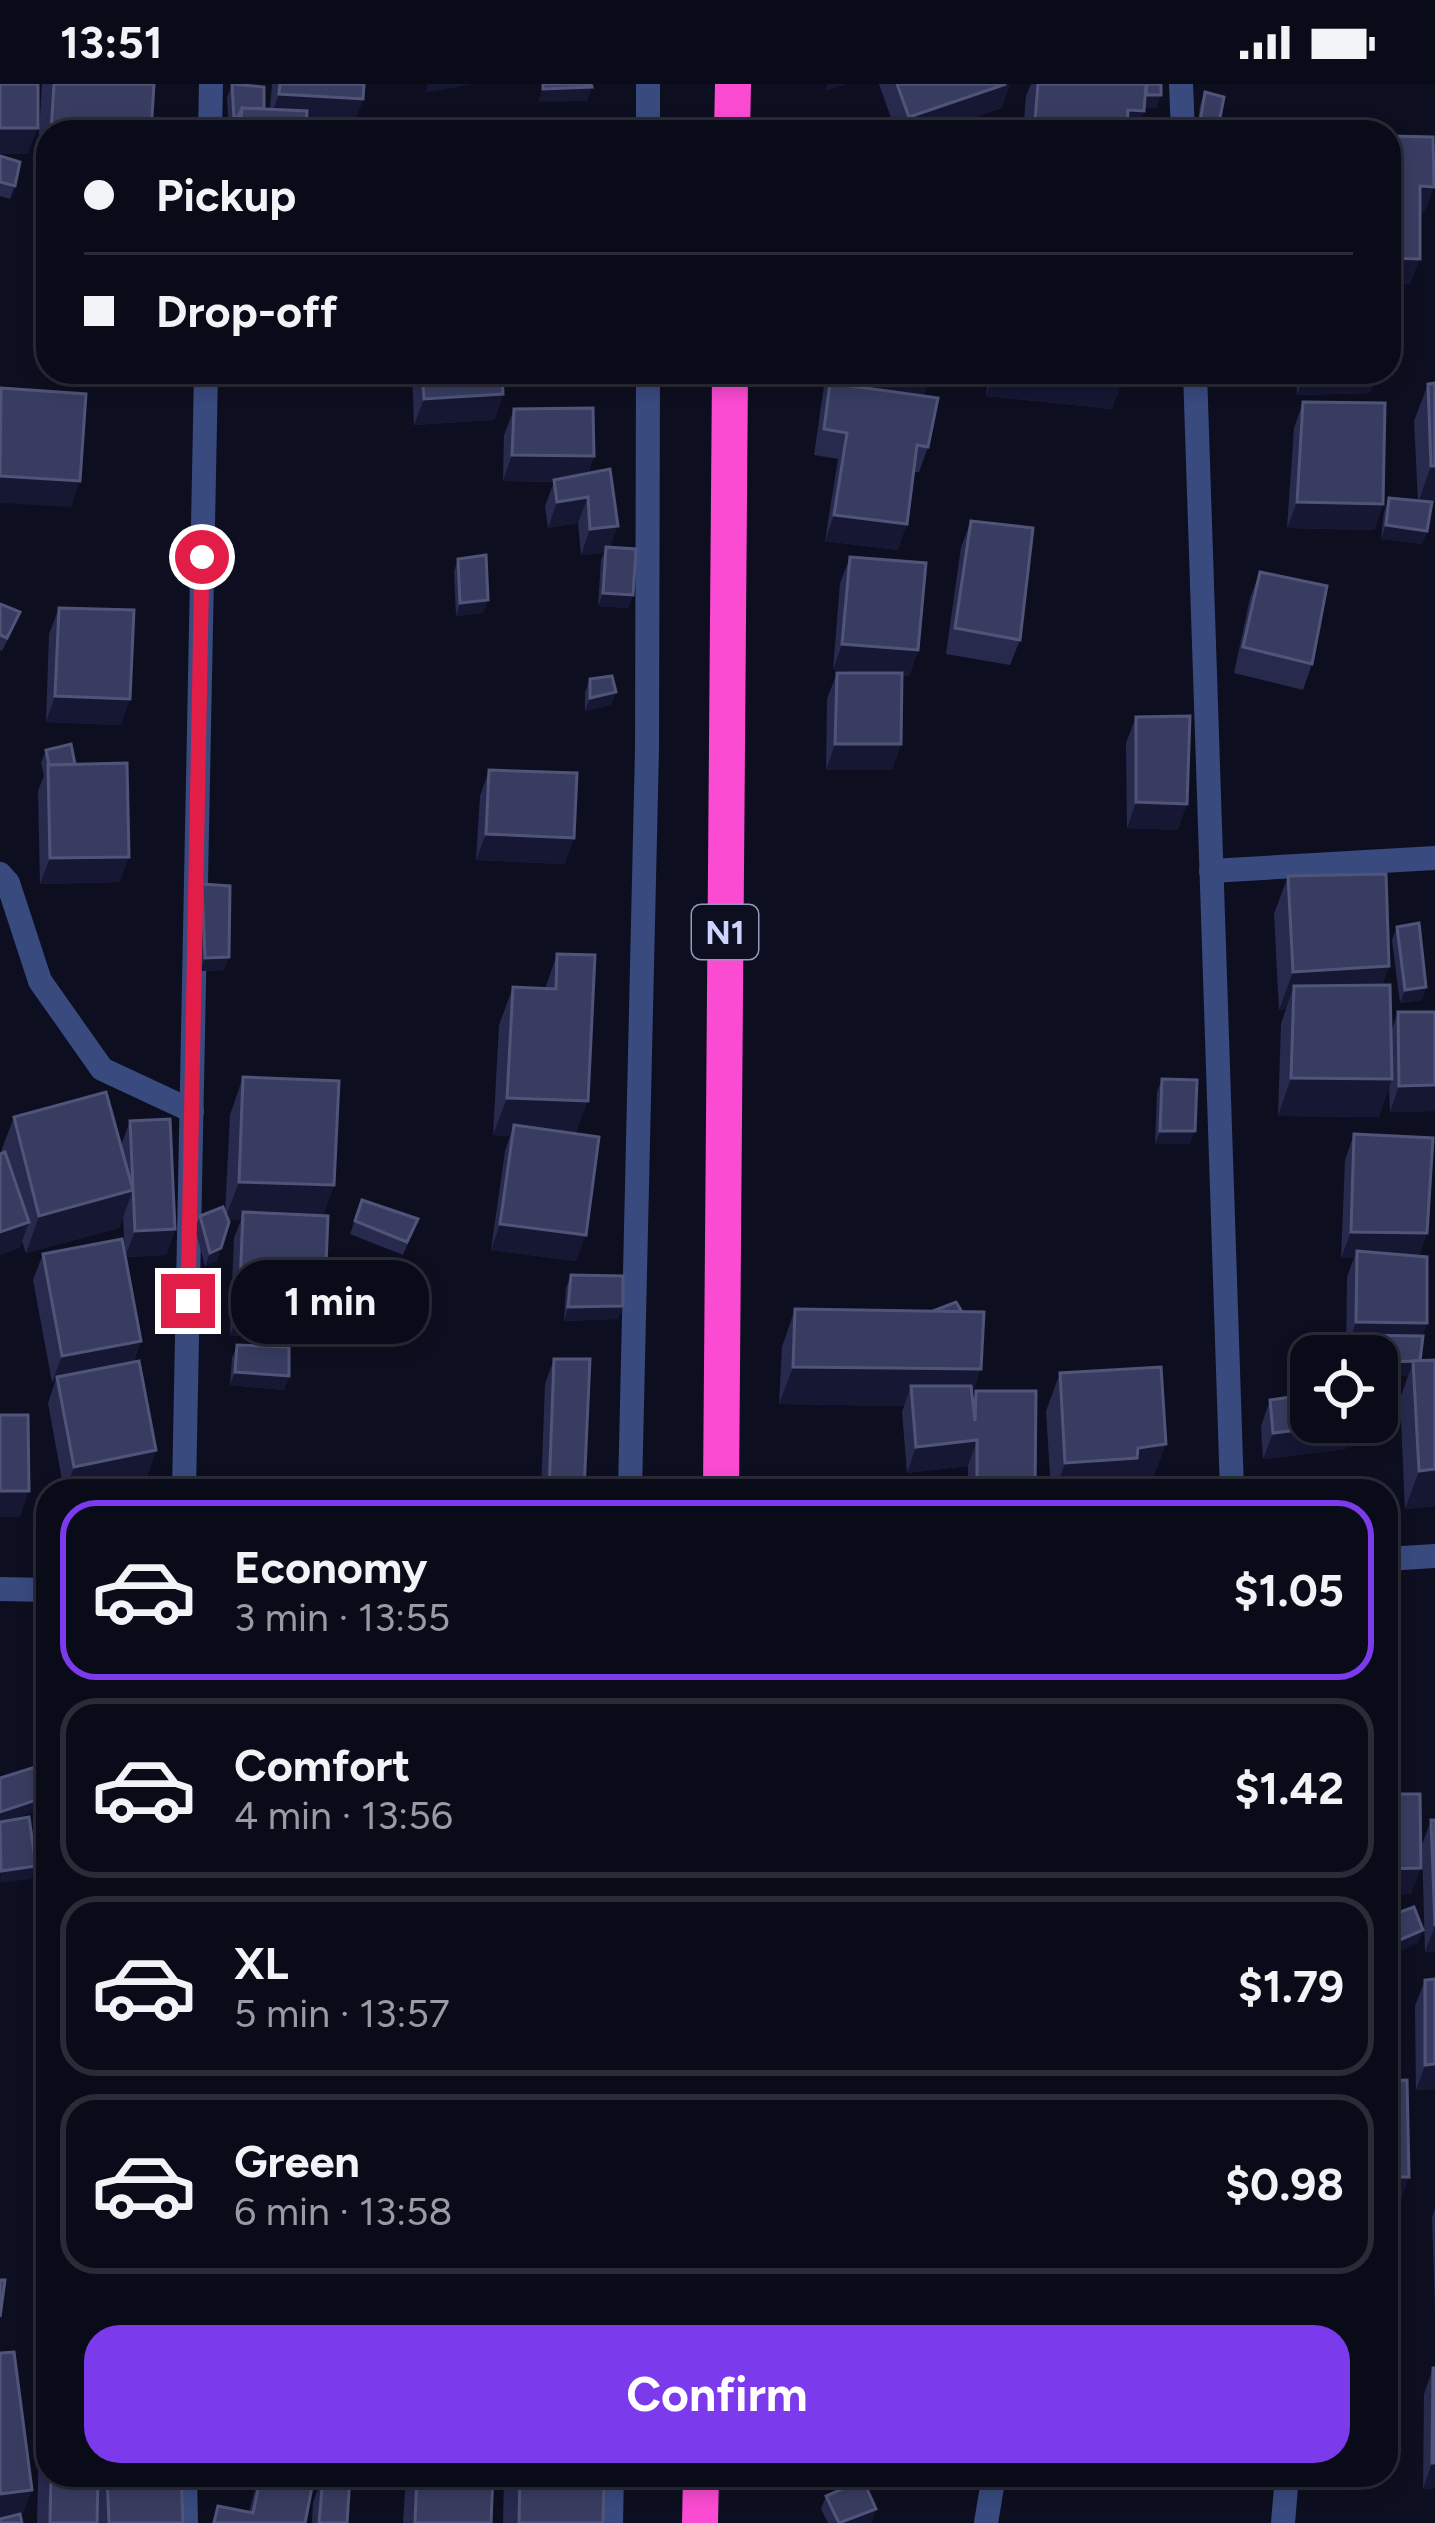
<!DOCTYPE html>
<meta charset="utf-8">
<style>
:root{--surface:#0a0b18;--page:#131421;--text:#f1f3f6;--muted:#999ba2;--line:#2a2b37;--accent:#7c3aed}
body{margin:0;font-family:Figtree,sans-serif;background:var(--page);color:var(--text);height:100vh;display:flex;flex-direction:column;font-size:45px;white-space:nowrap}
*{box-sizing:border-box;margin:0}
p{font-size:39px;color:var(--muted)}
.icon{flex:none;width:66px;height:66px;fill:none;stroke:currentColor;stroke-width:2;stroke-linecap:round;stroke-linejoin:round}
.map{position:relative;flex:1;overflow:hidden}
.side{position:absolute;left:36px;top:1395px;width:1362px;height:1008px;display:flex;flex-direction:column;background:var(--surface);border-radius:36px;box-shadow:0 6px 18px #0003,0 0 0 3px var(--line)}
.side>*{flex:none}
.guide{position:absolute;left:36px;top:36px;width:1365px;height:264px;border-radius:36px;box-shadow:0 6px 18px #0003,0 0 0 3px var(--line);display:grid;align-content:center;height:264px;padding:0 48px;background:var(--surface)}
.buttons{position:absolute;left:1290px;top:1251px;display:grid;gap:24px}
.buttons a{display:grid;place-items:center;width:108px;height:108px;border-radius:24px;background:var(--surface);box-shadow:0 6px 18px #0003,0 0 0 3px var(--line);font-size:60px}
.end{position:absolute;width:54px;height:54px;margin:-27px;border:15px solid #e11d48;background:#fff;box-shadow:0 0 0 6px #fff}
.from{border-radius:50%}
.bubble{position:absolute;height:84px;border-radius:36px;background:var(--surface);box-shadow:0 6px 18px #0003,0 0 0 3px var(--line);font-size:39px;font-weight:700;line-height:84px;text-align:center}
.guide b{display:flex;align-items:center;gap:42px;height:114px;font-size:45px}
.guide b+b{border-top:3px solid var(--line)}
.guide i{width:30px;height:30px;background:var(--text)}
ul{padding:21px 0 0;list-style:none}
li{display:flex;align-items:center;gap:36px;height:180px;margin:0 24px 18px;padding:0 24px;border:6px solid var(--line);border-radius:36px}
li div{flex:1}
li b{display:block;font-size:45px}
li em{font-style:normal;font-weight:700}
li.selected{border-color:var(--accent)}
li>.icon{width:108px;height:108px;stroke-width:1.5}
.primary-button{display:flex;gap:24px;margin-top:auto;padding:24px 48px}
.primary-button a{flex:1;height:138px;border-radius:36px;background:var(--accent);color:#fff;font-size:48px;font-weight:700;line-height:138px;text-align:center}
.status{display:flex;justify-content:space-between;align-items:center;height:84px;padding:0 60px;background:var(--surface);direction:ltr}
.status svg{height:33px;fill:currentColor}
.map>svg:first-child{display:block}
.lines{fill:none;stroke-linecap:round;stroke-linejoin:round}
.lane{stroke:#394a7e;stroke-width:24}
.street{stroke:#394a7e;stroke-width:24}
.highway{stroke:#fb4bd2;stroke-width:36}
.wall{fill:#272a4d}
.shaded-wall{fill:#151733}
.building{fill:#383c60;stroke:#505479;stroke-width:3}
.route{stroke:#e11d48;stroke-width:15}
.labels{text-anchor:middle;dominant-baseline:central;stroke-width:9;stroke-linejoin:round;paint-order:stroke}
.shield{fill:#0d0f20;stroke:#939abb;stroke-width:3}
.shield-label{font-size:33px;font-weight:bold;fill:#cdd5fe}
</style>
<div class="status"><b>13:51</b><svg viewBox="0 0 49 12"><path d="M0 12V9h3v3zM5 12V6h3v6zM10 12V3h3v9zM15 12V0h3v12zM26 1h20v11H26zM47 4h2v5h-2z"/></svg></div>
<div class="map">
<svg width="1435" height="2439" viewBox="0 0 1435 2439">
<rect width="100%" height="100%" fill="#0d0f20"/>
<g class="lines">
<!-- lane -->
<polyline class="lane" points="185,2391 186,2439"/>
<!-- street -->
<g class="street">
<polyline points="1181,0 1183,48"/>
<polyline points="210,48 211,0"/>
<polyline points="648,48 648,0"/>
<polyline points="1195,288 1232,1407"/>
<polyline points="1211,787 1435,774"/>
<polyline points="0,790 8,799 40,897 102,985 192,1027"/>
<polyline points="184,1407 206,288"/>
<polyline points="630,1407 647,664 648,288"/>
<polyline points="1386,1475 1435,1472"/>
<polyline points="0,1505 48,1506"/>
<polyline points="611,2439 612,2391"/>
<polyline points="986,2439 994,2391"/>
<polyline points="1283,2439 1287,2391"/>
</g>
<!-- highway -->
<g class="highway">
<polyline points="732,48 733,0"/>
<polyline points="721,1407 730,288"/>
<polyline points="700,2439 701,2391"/>
</g>
</g>
<!-- wall -->
<g class="wall">
<polygon points="42,0 154,0 151,48 48,48 48,100 36,99"/>
<polygon points="232,0 264,25 270,25 272,0 364,0 363,15 353,41 306,38 306,48 229,47 227,14"/>
<polygon points="879,0 1010,0 1001,24 932,48 896,48"/>
<polygon points="1031,0 1161,0 1156,24 1144,24 1137,48 1023,48 1026,12"/>
<polygon points="1205,8 1219,39 1260,48 1196,48 1200,22"/>
<polygon points="0,72 15,102 10,115 0,112"/>
<polygon points="48,107 48,197 37,196"/>
<polygon points="412,288 502,288 503,310 494,336 414,341"/>
<polygon points="826,288 930,288 924,312 928,363 919,388 914,388 898,466 825,457 838,375 814,371"/>
<polygon points="989,288 1123,288 1112,325 986,312"/>
<polygon points="1296,288 1378,288 1370,309 1297,311"/>
<polygon points="1435,299 1435,418 1432,418 1427,447 1422,460 1381,455 1384,428 1389,414 1418,417 1414,337 1428,300"/>
<polygon points="1303,318 1383,420 1374,446 1287,444 1294,344"/>
<polygon points="514,325 594,372 588,389 610,463 633,511 628,524 598,522 601,476 604,469 581,471 578,439 548,444 545,422 554,398 503,397 504,351"/>
<polygon points="971,437 1020,556 1010,581 946,570 961,463"/>
<polygon points="850,473 918,566 909,592 902,592 901,660 892,686 826,686 827,615 837,589 873,589 833,586 840,499"/>
<polygon points="458,475 483,529 456,532 454,488"/>
<polygon points="1260,488 1312,580 1303,606 1234,589 1250,514"/>
<polygon points="0,520 15,541 2,567 0,566"/>
<polygon points="59,524 121,641 46,638 49,550"/>
<polygon points="590,595 616,608 611,621 585,627 585,608"/>
<polygon points="1136,633 1178,746 1127,744 1126,659"/>
<polygon points="46,666 75,680 120,798 40,800 38,707 44,692 41,679"/>
<polygon points="489,686 565,780 476,776 480,712"/>
<polygon points="1288,792 1389,882 1382,901 1391,948 1398,928 1435,928 1435,1027 1390,1028 1389,1003 1379,1033 1278,1032 1281,940 1286,925 1279,926 1274,830"/>
<polygon points="202,800 224,886 200,887 198,813"/>
<polygon points="1397,843 1426,903 1422,916 1400,919 1392,856"/>
<polygon points="557,870 576,1049 576,1177 491,1166 505,1067 510,1052 493,1051 499,941 513,903 545,905"/>
<polygon points="243,993 334,1101 323,1131 314,1255 230,1251 234,1154 241,1136 228,1135 217,1177 205,1182 195,1145 200,1132 225,1129 230,1031"/>
<polygon points="1162,995 1190,1060 1155,1060 1157,1008"/>
<polygon points="14,1033 121,1061 130,1037 175,1145 166,1171 125,1173 123,1132 119,1144 26,1169 22,1157 20,1163 0,1171 0,1070"/>
<polygon points="1354,1050 1427,1149 1418,1173 1427,1239 1422,1252 1420,1277 1435,1277 1435,1422 1405,1425 1400,1315 1408,1292 1377,1292 1377,1272 1346,1272 1347,1193 1354,1174 1341,1174 1345,1076"/>
<polygon points="362,1116 418,1135 403,1171 350,1150"/>
<polygon points="43,1170 141,1257 133,1279 156,1366 147,1392 64,1407 48,1319 55,1298 52,1298 33,1196"/>
<polygon points="571,1191 623,1222 618,1235 564,1237 566,1204"/>
<polygon points="795,1225 972,1311 973,1316 976,1307 1035,1407 968,1407 968,1382 907,1389 902,1328 904,1322 779,1320 782,1263"/>
<polygon points="237,1261 289,1292 284,1306 230,1301 232,1274"/>
<polygon points="554,1275 584,1407 541,1407 545,1300"/>
<polygon points="1060,1289 1152,1398 1127,1401 1125,1407 1051,1407 1046,1327"/>
<polygon points="1270,1316 1387,1355 1349,1363 1348,1359 1346,1365 1263,1375 1261,1342"/>
<polygon points="1431,1736 1435,1736 1435,1868 1425,1868 1422,1761"/>
<polygon points="1425,1896 1435,2005 1416,2006 1415,1922"/>
<polygon points="1435,2124 1435,2225 1432,2134"/>
<polygon points="48,2215 48,2391 181,2391 183,2439 37,2439 42,2232"/>
<polygon points="1433,2284 1435,2284 1435,2404 1423,2405 1424,2310"/>
<polygon points="207,2391 306,2391 305,2439 212,2439 218,2422 249,2428 257,2398 206,2397"/>
<polygon points="406,2391 493,2391 491,2439 403,2439"/>
<polygon points="504,2391 604,2391 603,2439 503,2439"/>
<polygon points="323,2392 347,2439 312,2439 313,2418"/>
<polygon points="826,2412 872,2438 828,2439 821,2425"/>
</g>
<!-- shaded-wall -->
<g class="shaded-wall">
<polygon points="428,0 474,0 425,9"/>
<polygon points="828,0 848,0 825,7"/>
<polygon points="1006,0 1010,0 1001,24 932,48 904,48 909,33"/>
<polygon points="592,3 587,17 538,18 543,5"/>
<polygon points="279,10 363,15 353,41 269,36"/>
<polygon points="1142,11 1161,11 1156,24 1137,25"/>
<polygon points="1128,26 1144,27 1137,48 1120,48"/>
<polygon points="238,33 234,47 229,47 234,34"/>
<polygon points="0,44 38,44 28,70 0,70"/>
<polygon points="48,66 48,100 36,99"/>
<polygon points="1420,102 1434,103 1425,128 1411,128"/>
<polygon points="47,170 48,197 37,196"/>
<polygon points="1389,174 1420,175 1410,200 1389,200"/>
<polygon points="834,288 929,298 915,336 830,299"/>
<polygon points="994,288 1017,288 1122,299 1112,325 986,312"/>
<polygon points="1305,288 1378,288 1370,309 1297,311"/>
<polygon points="503,310 494,336 414,341 424,315"/>
<polygon points="512,371 594,372 584,398 503,397"/>
<polygon points="1431,382 1435,382 1435,418 1418,419"/>
<polygon points="0,392 80,397 71,423 0,419"/>
<polygon points="588,413 578,439 548,444 557,418"/>
<polygon points="1297,418 1383,420 1374,446 1287,444"/>
<polygon points="834,431 907,440 898,466 825,457"/>
<polygon points="1386,441 1427,447 1422,460 1381,455"/>
<polygon points="618,442 608,468 606,463 604,469 581,471 590,445"/>
<polygon points="603,509 633,511 628,524 598,522"/>
<polygon points="488,516 483,529 456,532 460,519"/>
<polygon points="842,560 918,566 909,592 833,586"/>
<polygon points="616,608 611,621 585,627 590,614"/>
<polygon points="55,612 130,615 121,641 46,638"/>
<polygon points="835,660 901,660 892,686 826,686"/>
<polygon points="1136,718 1187,720 1178,746 1127,744"/>
<polygon points="486,750 574,754 565,780 476,776"/>
<polygon points="129,773 120,798 40,800 50,774"/>
<polygon points="229,873 224,886 200,887 205,874"/>
<polygon points="1389,882 1375,920 1294,902 1286,925 1279,926 1293,888"/>
<polygon points="1426,903 1422,916 1400,919 1405,906"/>
<polygon points="1291,994 1392,995 1379,1033 1278,1032"/>
<polygon points="1435,1001 1435,1027 1390,1028 1399,1002"/>
<polygon points="507,1014 588,1017 574,1054 514,1041 510,1052 493,1051"/>
<polygon points="1160,1047 1195,1047 1190,1060 1155,1060"/>
<polygon points="239,1098 334,1101 321,1138 243,1128 241,1136 225,1135"/>
<polygon points="133,1106 119,1144 26,1169 39,1132"/>
<polygon points="29,1138 20,1163 0,1171 0,1148"/>
<polygon points="500,1140 586,1151 576,1177 491,1166"/>
<polygon points="175,1145 166,1171 125,1173 135,1147"/>
<polygon points="1351,1148 1427,1149 1417,1175 1357,1167 1354,1174 1341,1174"/>
<polygon points="221,1164 217,1177 205,1182 210,1169"/>
<polygon points="623,1222 618,1235 564,1237 568,1223"/>
<polygon points="239,1226 324,1229 314,1255 230,1251"/>
<polygon points="1356,1238 1427,1239 1418,1265 1351,1251 1347,1264"/>
<polygon points="141,1257 131,1283 57,1293 55,1298 52,1298 62,1272"/>
<polygon points="1377,1278 1413,1278 1408,1292 1377,1292"/>
<polygon points="793,1283 981,1285 968,1322 911,1302 904,1322 779,1320"/>
<polygon points="235,1288 289,1292 284,1306 230,1301"/>
<polygon points="1355,1339 1346,1365 1263,1375 1273,1349"/>
<polygon points="1392,1342 1387,1355 1349,1363 1353,1349"/>
<polygon points="977,1356 968,1382 907,1389 916,1363"/>
<polygon points="1166,1360 1152,1398 1127,1401 1125,1407 1055,1407 1065,1379 1138,1364"/>
<polygon points="156,1366 147,1392 65,1407 74,1383"/>
<polygon points="1435,1385 1435,1422 1405,1425 1419,1387"/>
<polygon points="0,1407 29,1407 20,1433 0,1433"/>
<polygon points="45,1713 40,1726 0,1739 0,1728"/>
<polygon points="36,1782 31,1795 0,1799 1,1787"/>
<polygon points="1421,1784 1411,1810 1386,1811 1386,1785"/>
<polygon points="1435,1842 1435,1868 1425,1868"/>
<polygon points="1423,1846 1418,1859 1386,1873 1386,1862"/>
<polygon points="1435,1980 1435,2005 1416,2006 1425,1981"/>
<polygon points="1386,2093 1409,2093 1400,2119 1386,2119"/>
<polygon points="1386,2226 1395,2226 1386,2250"/>
<polygon points="1432,2379 1435,2379 1435,2404 1423,2405"/>
<polygon points="209,2391 260,2391 257,2398 206,2397"/>
<polygon points="32,2406 22,2432 0,2435 0,2410"/>
<polygon points="876,2425 872,2438 869,2439 842,2439"/>
</g>
<!-- building -->
<g class="building">
<rect x="0" y="0" width="38" height="44"/>
<polygon points="54,0 154,0 151,48 51,48"/>
<polygon points="232,0 264,3 264,25 242,24 238,33 234,34"/>
<polygon points="280,0 364,0 363,15 279,10"/>
<polygon points="543,0 591,0 592,3 543,5"/>
<polygon points="897,0 1006,0 909,33"/>
<polygon points="1038,0 1146,0 1144,27 1128,26 1127,48 1034,48"/>
<polygon points="1147,0 1161,0 1161,11 1146,11"/>
<polygon points="1205,8 1224,13 1219,39 1206,39 1203,45 1199,44"/>
<polygon points="242,24 307,27 306,48 240,48"/>
<polygon points="1260,38 1260,48 1205,48 1206,39"/>
<polygon points="1389,52 1433,53 1434,103 1420,102 1420,175 1389,174"/>
<polygon points="0,72 20,78 15,102 0,98"/>
<polygon points="422,288 502,288 503,310 424,315"/>
<polygon points="839,288 930,288 929,298"/>
<polygon points="1017,288 1123,288 1122,299"/>
<polygon points="830,299 938,314 928,363 917,361 907,440 834,431 847,349 824,345"/>
<polygon points="1435,299 1435,382 1431,382 1428,300"/>
<polygon points="1,304 86,310 80,397 0,392"/>
<polygon points="1303,318 1385,319 1383,420 1297,418"/>
<polygon points="593,324 594,372 512,371 514,325"/>
<polygon points="610,385 618,442 590,445 588,413 557,418 554,396"/>
<polygon points="1389,414 1432,418 1427,447 1386,441"/>
<polygon points="971,437 1033,444 1020,556 955,544"/>
<polygon points="606,463 636,465 633,511 603,509"/>
<polygon points="486,471 488,516 460,519 458,475"/>
<polygon points="850,473 926,479 918,566 842,560"/>
<polygon points="1260,488 1327,502 1312,580 1243,563"/>
<polygon points="0,520 20,528 7,554 0,551"/>
<polygon points="59,524 134,526 130,615 55,612"/>
<polygon points="837,589 902,589 901,660 835,660"/>
<polygon points="612,592 616,608 590,614 590,595"/>
<polygon points="1190,632 1187,720 1136,718 1136,633"/>
<polygon points="71,660 75,680 49,681 46,666"/>
<polygon points="127,679 129,773 50,774 48,681"/>
<polygon points="489,686 577,689 574,754 486,750"/>
<polygon points="1386,790 1389,882 1293,888 1288,792"/>
<polygon points="202,800 230,802 229,873 205,874"/>
<polygon points="1419,839 1426,903 1405,906 1397,843"/>
<polygon points="557,870 595,871 588,1017 507,1014 513,903 556,905"/>
<polygon points="1390,901 1392,995 1291,994 1294,902"/>
<polygon points="1398,928 1435,928 1435,1001 1399,1002"/>
<polygon points="243,993 339,997 334,1101 239,1098"/>
<polygon points="1162,995 1197,996 1195,1047 1160,1047"/>
<polygon points="106,1008 133,1106 39,1132 14,1033"/>
<polygon points="170,1035 175,1145 135,1147 130,1037"/>
<polygon points="514,1041 599,1053 586,1151 500,1140"/>
<polygon points="1354,1050 1433,1054 1427,1149 1351,1148"/>
<polygon points="5,1068 29,1138 0,1148 0,1070"/>
<polygon points="362,1116 418,1135 407,1158 355,1137"/>
<polygon points="223,1123 229,1138 221,1164 210,1169 200,1132"/>
<polygon points="243,1128 328,1132 324,1229 239,1226"/>
<polygon points="122,1155 141,1257 62,1272 43,1170"/>
<polygon points="1357,1167 1427,1173 1427,1239 1356,1238"/>
<polygon points="571,1191 623,1192 623,1222 568,1223"/>
<polygon points="956,1218 962,1228 933,1227"/>
<polygon points="795,1225 984,1228 981,1285 793,1283"/>
<polygon points="1351,1251 1423,1252 1420,1277 1377,1278 1377,1272 1350,1272"/>
<polygon points="237,1261 289,1263 289,1292 235,1288"/>
<polygon points="554,1275 590,1275 584,1407 549,1407"/>
<polygon points="1435,1276 1435,1385 1419,1387 1413,1277"/>
<polygon points="139,1277 156,1366 74,1383 57,1293"/>
<polygon points="1161,1283 1166,1360 1138,1364 1137,1374 1065,1379 1060,1289"/>
<polygon points="911,1302 971,1302 975,1337 976,1307 1036,1307 1035,1407 977,1407 977,1356 916,1363"/>
<polygon points="1311,1310 1311,1338 1355,1339 1273,1349 1270,1316"/>
<polygon points="1387,1311 1392,1342 1353,1349 1355,1338 1377,1338 1377,1313"/>
<polygon points="0,1331 28,1331 29,1407 0,1407"/>
<polygon points="1386,1552 1393,1553 1387,1683 1386,1683"/>
<polygon points="35,1683 45,1713 0,1728 0,1694"/>
<polygon points="1386,1710 1420,1710 1421,1784 1386,1785"/>
<polygon points="29,1733 36,1782 1,1787 0,1738"/>
<polygon points="1431,1736 1435,1736 1435,1842"/>
<polygon points="1414,1823 1423,1846 1386,1862 1386,1833"/>
<polygon points="1435,1895 1435,1980 1425,1981 1425,1896"/>
<polygon points="1407,1996 1409,2093 1386,2093 1386,1997"/>
<polygon points="1386,2130 1390,2130 1395,2226 1386,2226"/>
<polygon points="0,2196 5,2196 0,2233"/>
<polygon points="14,2268 32,2406 0,2410 0,2269"/>
<polygon points="1433,2284 1435,2284 1435,2379 1432,2379"/>
<polygon points="51,2391 98,2391 97,2439 50,2439"/>
<polygon points="107,2391 181,2391 183,2439 109,2439"/>
<polygon points="261,2391 314,2393 305,2439 214,2439 218,2422 253,2429"/>
<polygon points="417,2391 493,2391 491,2439 415,2439"/>
<polygon points="520,2391 604,2391 603,2439 519,2439"/>
<polygon points="323,2392 350,2393 347,2439 319,2439"/>
<polygon points="863,2396 876,2425 839,2439 826,2412"/>
<polygon points="20,2430 22,2439 0,2439 0,2435"/>
</g>
<g class="lines">
<!-- route -->
<polyline class="route" points="188,1217 202,473"/>
</g>
<g class="labels">
<!-- shield labels -->
<rect class="shield" x="692" y="821" width="66" height="54" rx="9"/>
<g class="shield-label">
<text x="725" y="848">N1</text>
</g>
</g>
</svg>
<div class="buttons">
<a><svg class="icon" aria-label="locate" viewBox="0 0 24 24"><circle cx="12" cy="12" r="6"/><path d="M12 2v4M12 18v4M2 12h4M18 12h4"/></svg></a>
</div>
<i class="end from" style="left:202px;top:473px"></i>
<i class="end" style="left:188px;top:1217px"></i>
<div class="bubble" style="left:231px;top:1176px;width:198px">1 min</div>
<div class="guide">
<b><i class="from"></i>Pickup</b>
<b><i></i>Drop-off</b>
</div>
<section class="side">
<ul>
<li class="selected"><svg class="icon" aria-label="car" viewBox="0 0 24 24"><path d="M5 17H2v-5l4-1 3-4h7l3 4 3 1v5h-3M9 17h6M6 11h13"/><circle cx="7" cy="17" r="2"/><circle cx="17" cy="17" r="2"/></svg><div><b>Economy</b><p>3 min · 13:55</p></div><em>$1.05</em></li>
<li><svg class="icon" aria-label="car" viewBox="0 0 24 24"><path d="M5 17H2v-5l4-1 3-4h7l3 4 3 1v5h-3M9 17h6M6 11h13"/><circle cx="7" cy="17" r="2"/><circle cx="17" cy="17" r="2"/></svg><div><b>Comfort</b><p>4 min · 13:56</p></div><em>$1.42</em></li>
<li><svg class="icon" aria-label="car" viewBox="0 0 24 24"><path d="M5 17H2v-5l4-1 3-4h7l3 4 3 1v5h-3M9 17h6M6 11h13"/><circle cx="7" cy="17" r="2"/><circle cx="17" cy="17" r="2"/></svg><div><b>XL</b><p>5 min · 13:57</p></div><em>$1.79</em></li>
<li><svg class="icon" aria-label="car" viewBox="0 0 24 24"><path d="M5 17H2v-5l4-1 3-4h7l3 4 3 1v5h-3M9 17h6M6 11h13"/><circle cx="7" cy="17" r="2"/><circle cx="17" cy="17" r="2"/></svg><div><b>Green</b><p>6 min · 13:58</p></div><em>$0.98</em></li>
</ul>
<div class="primary-button"><a>Confirm</a></div>
</section>
</div>
